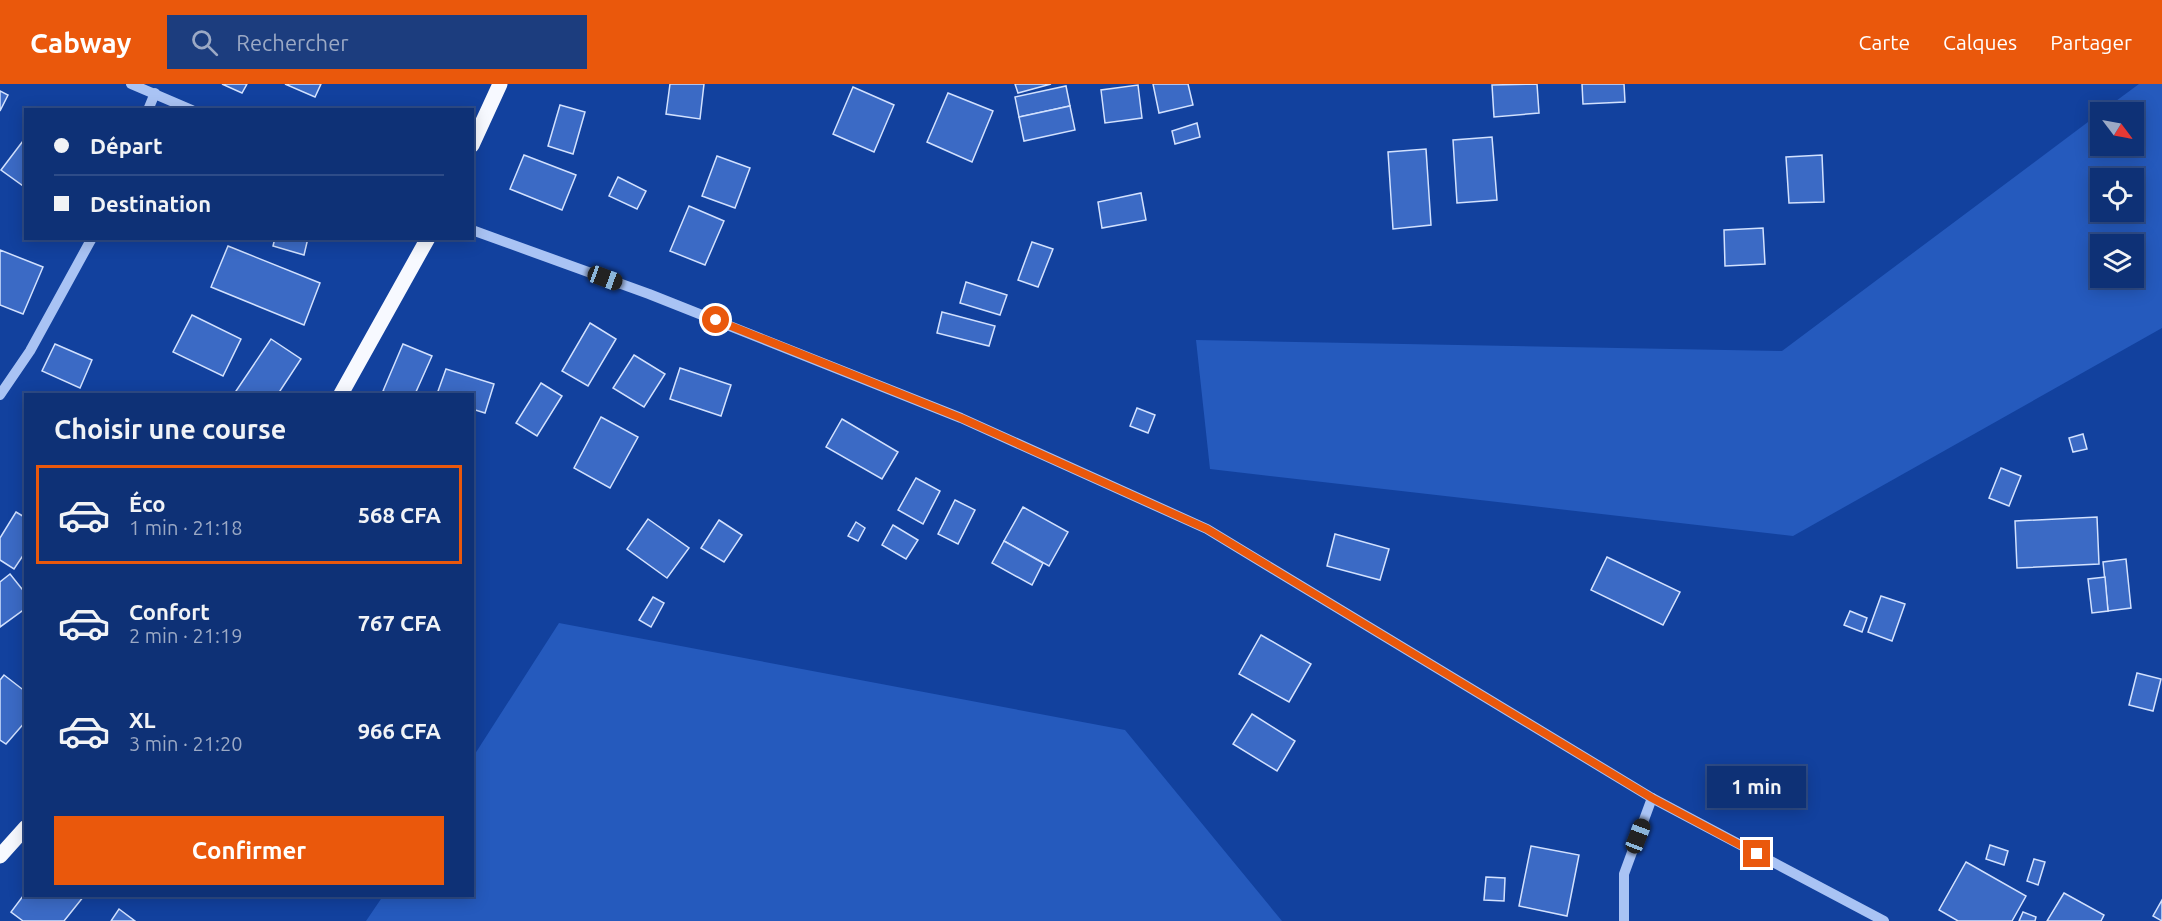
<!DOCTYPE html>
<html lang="fr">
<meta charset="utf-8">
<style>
:root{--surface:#0e3176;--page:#1c3d7e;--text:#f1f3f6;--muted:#9ba9c5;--line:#2e4c88;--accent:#ea580c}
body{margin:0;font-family:Ubuntu,sans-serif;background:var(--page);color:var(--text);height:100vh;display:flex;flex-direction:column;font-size:22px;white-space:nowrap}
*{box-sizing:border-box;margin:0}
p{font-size:20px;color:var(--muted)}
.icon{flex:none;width:33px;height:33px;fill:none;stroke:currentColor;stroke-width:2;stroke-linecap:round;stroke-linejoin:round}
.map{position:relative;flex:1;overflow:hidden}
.sheet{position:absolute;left:24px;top:309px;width:450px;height:504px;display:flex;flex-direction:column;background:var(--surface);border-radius:0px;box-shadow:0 3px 15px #0003,0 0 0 2px var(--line)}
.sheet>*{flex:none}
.hud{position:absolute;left:24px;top:24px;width:450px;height:132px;border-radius:0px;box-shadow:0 3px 15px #0003,0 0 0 2px var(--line);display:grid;align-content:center;height:132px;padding:0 30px;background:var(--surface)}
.needle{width:39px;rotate:122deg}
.buttons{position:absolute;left:2090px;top:18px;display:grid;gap:12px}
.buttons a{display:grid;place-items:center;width:54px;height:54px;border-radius:0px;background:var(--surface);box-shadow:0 3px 15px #0003,0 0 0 2px var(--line);font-size:30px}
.end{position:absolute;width:27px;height:27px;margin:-14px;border:8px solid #ea580c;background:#fff;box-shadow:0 0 0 3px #fff}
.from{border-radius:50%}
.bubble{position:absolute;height:42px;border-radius:0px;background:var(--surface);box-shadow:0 3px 15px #0003,0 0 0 2px var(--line);font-size:20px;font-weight:700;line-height:42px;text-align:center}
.car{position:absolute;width:18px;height:36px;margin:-18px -9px;border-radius:8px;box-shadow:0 0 4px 2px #0007;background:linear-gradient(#222 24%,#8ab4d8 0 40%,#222 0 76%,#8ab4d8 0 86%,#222 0)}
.hud b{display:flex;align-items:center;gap:21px;height:57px;font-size:22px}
.hud b+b{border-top:2px solid var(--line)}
.hud i{width:15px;height:15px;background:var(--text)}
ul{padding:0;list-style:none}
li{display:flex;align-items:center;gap:18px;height:99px;margin:0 12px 9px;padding:0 18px;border:3px solid transparent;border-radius:0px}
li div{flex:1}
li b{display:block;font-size:22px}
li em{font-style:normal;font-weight:700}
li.current{border-color:var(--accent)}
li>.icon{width:54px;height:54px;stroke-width:1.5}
h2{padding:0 30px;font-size:27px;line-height:72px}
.cta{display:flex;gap:12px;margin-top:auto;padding:12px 30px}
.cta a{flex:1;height:69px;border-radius:0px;background:var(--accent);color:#fff;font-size:24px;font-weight:700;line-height:69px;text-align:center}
header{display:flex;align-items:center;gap:36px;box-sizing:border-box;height:84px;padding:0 30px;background:var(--accent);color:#fff}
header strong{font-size:28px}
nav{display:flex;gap:33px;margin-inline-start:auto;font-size:21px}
.search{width:420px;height:54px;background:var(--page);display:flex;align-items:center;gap:15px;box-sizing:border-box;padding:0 21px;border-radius:0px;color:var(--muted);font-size:22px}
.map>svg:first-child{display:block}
.green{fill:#255abd;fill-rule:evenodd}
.building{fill:#3b6ac5;stroke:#d2e1fe;stroke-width:1.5}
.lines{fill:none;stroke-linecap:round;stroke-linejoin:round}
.minor{stroke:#a9c3f4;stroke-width:10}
.major{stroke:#f7f9ff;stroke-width:15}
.route{stroke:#ea580c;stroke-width:8}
</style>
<header>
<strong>Cabway</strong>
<div class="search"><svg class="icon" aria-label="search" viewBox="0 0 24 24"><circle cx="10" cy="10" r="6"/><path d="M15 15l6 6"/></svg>Rechercher</div>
<nav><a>Carte</a><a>Calques</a><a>Partager</a></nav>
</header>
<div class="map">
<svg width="2162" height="837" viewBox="0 0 2162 837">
<rect width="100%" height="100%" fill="#12419e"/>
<!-- green -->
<g class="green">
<path d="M2139,0H2162V244L1793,452L1210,385L1196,256L1782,267L2100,29V62H2133V28H2101ZM2100,94H2133V128H2100ZM2100,160H2133V194H2100Z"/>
<polygon points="559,539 1125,646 1282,837 366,837 383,812 472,812 473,673"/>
</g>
<!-- building -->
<g class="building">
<polygon points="222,0 247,0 242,9"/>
<polygon points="285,0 321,0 315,13"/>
<polygon points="670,0 704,0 700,35 666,30"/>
<polygon points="1015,0 1051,0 1018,9"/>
<polygon points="1153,0 1188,0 1193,21 1159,29"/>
<polygon points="1537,0 1539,29 1494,33 1492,1"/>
<polygon points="1582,0 1624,0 1625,18 1583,20"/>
<polygon points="1138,1 1142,34 1105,39 1101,6"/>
<polygon points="1066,2 1070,22 1019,33 1015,13"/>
<polygon points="853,3 894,21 874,68 833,50"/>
<polygon points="0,7 8,11 0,27"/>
<polygon points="948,9 993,27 972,78 927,58"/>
<polygon points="560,21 585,28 573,70 548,62"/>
<polygon points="1070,22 1075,46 1024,57 1019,33"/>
<polygon points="1197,39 1200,53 1175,60 1172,47"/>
<polygon points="26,53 26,104 1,86"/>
<polygon points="1492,53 1497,116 1457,119 1453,56"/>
<polygon points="1426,65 1431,141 1393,145 1388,68"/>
<polygon points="524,71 576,91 562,126 510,105"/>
<polygon points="1822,71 1824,118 1789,119 1786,73"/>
<polygon points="717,72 750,84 735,124 702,112"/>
<polygon points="618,93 646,107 637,125 609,112"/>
<polygon points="1141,109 1146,136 1102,144 1098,118"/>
<polygon points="689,122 724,137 705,181 670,167"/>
<polygon points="1763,144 1765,180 1725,182 1724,146"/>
<polygon points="275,154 308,154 304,171 273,162"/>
<polygon points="1032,158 1053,165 1038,203 1018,196"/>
<polygon points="228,162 320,199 304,241 211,203"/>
<polygon points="0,166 43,183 23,230 0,221"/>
<polygon points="966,198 1007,211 1000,231 960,219"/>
<polygon points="942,228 995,242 989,262 937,249"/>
<polygon points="192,231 241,255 223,292 173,268"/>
<polygon points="590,239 616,255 588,302 562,287"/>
<polygon points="271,255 301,275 278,310 234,310"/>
<polygon points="55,260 92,276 80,304 42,287"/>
<polygon points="403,260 432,272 415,310 391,310 383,307"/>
<polygon points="634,271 665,290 644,323 613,304"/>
<polygon points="680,284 731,301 721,332 670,315"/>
<polygon points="446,285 494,300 485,329 472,325 472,310 437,310"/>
<polygon points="541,299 562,312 537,352 516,339"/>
<polygon points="1137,324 1155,331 1148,349 1130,342"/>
<polygon points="601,333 638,353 610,404 574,384"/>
<polygon points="842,335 898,368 882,395 826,363"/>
<polygon points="2083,350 2087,365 2073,368 2069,354"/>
<polygon points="2001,384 2021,392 2009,422 1989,414"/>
<polygon points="916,394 940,407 923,440 898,426"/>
<polygon points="955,416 975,426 958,460 938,450"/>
<polygon points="1023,423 1068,448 1049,482 1004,457"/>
<polygon points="16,428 26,434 26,467 14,485 0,476 0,454"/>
<polygon points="2097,433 2099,480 2017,484 2015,437"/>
<polygon points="648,435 689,464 667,494 627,465"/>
<polygon points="719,436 742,451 724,478 701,464"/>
<polygon points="856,438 865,444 858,457 848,452"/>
<polygon points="893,441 918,456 906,475 882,461"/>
<polygon points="1335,450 1389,465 1380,496 1327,482"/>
<polygon points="1004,457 1043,479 1032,501 992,479"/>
<polygon points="1607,473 1680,508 1663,541 1591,506"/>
<polygon points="2126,475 2131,524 2108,527 2103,478"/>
<polygon points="10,490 26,510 26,524 0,543 0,498"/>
<polygon points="2105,493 2108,527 2092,529 2088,495"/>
<polygon points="1881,512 1905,520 1892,557 1868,548"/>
<polygon points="653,513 664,519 651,543 639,536"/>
<polygon points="1850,527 1867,534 1862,548 1844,541"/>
<polygon points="1261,551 1311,580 1289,618 1239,590"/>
<polygon points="2137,589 2161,595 2153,627 2129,621"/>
<polygon points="4,591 26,608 26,637 6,660 0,656 0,596"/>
<polygon points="1252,630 1295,657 1277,687 1233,660"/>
<polygon points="1990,761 2008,767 2004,781 1986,775"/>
<polygon points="1531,762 1579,771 1567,832 1519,822"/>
<polygon points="2034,775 2045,778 2038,801 2027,797"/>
<polygon points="1966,778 2026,812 2012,837 1958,837 1939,826"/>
<polygon points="1486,793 1505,794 1504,817 1484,816"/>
<polygon points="26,808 26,812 84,812 64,837 23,837 11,828"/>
<polygon points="2064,809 2104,831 2101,837 2047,837"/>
<polygon points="2162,816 2162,837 2153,832"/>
<polygon points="119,825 135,837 111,837"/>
<polygon points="2023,828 2036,833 2035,837 2019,837"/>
</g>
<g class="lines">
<!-- minor -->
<g class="minor">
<polyline points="131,0 192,26"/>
<polyline points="148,26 155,9"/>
<polyline points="472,146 649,210 961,334 1207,445 1652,714 1884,837"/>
<polyline points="0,311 30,267 92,154"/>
<polyline points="1624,837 1624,790 1652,714"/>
</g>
<!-- major -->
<g class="major">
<polyline points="472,61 500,0"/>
<polyline points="341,310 428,154"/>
<polyline points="0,772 26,743"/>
</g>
</g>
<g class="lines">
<!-- route -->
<polyline class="route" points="716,236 961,334 1207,445 1652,714 1757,770"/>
</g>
</svg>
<div class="buttons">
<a><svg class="needle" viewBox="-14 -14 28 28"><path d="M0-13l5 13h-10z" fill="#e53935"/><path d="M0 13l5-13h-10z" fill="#9ba9c5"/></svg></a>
<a><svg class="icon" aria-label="locate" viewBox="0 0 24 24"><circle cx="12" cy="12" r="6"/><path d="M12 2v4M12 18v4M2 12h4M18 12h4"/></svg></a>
<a><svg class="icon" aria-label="layers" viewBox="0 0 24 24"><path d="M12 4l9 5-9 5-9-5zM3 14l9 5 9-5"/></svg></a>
</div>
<i class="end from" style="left:716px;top:236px"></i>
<i class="end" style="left:1757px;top:770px"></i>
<div class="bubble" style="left:1707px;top:682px;width:99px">1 min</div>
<i class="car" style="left:605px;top:194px;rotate:110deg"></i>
<i class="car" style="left:1638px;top:752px;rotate:21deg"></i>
<div class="hud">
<b><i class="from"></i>Départ</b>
<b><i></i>Destination</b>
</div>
<section class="sheet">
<h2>Choisir une course</h2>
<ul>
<li class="current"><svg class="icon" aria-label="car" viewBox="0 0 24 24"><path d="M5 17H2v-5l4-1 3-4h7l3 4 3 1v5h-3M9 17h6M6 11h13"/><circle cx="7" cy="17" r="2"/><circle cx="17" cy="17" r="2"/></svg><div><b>Éco</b><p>1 min · 21:18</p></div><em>568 CFA</em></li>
<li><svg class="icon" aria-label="car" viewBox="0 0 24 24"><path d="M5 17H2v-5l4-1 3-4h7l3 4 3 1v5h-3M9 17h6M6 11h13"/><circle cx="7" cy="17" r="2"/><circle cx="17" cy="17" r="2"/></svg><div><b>Confort</b><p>2 min · 21:19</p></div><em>767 CFA</em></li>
<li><svg class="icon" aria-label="car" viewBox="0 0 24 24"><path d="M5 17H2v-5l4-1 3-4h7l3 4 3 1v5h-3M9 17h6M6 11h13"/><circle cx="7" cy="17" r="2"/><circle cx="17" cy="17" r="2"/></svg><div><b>XL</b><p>3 min · 21:20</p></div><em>966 CFA</em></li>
</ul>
<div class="cta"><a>Confirmer</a></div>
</section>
</div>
